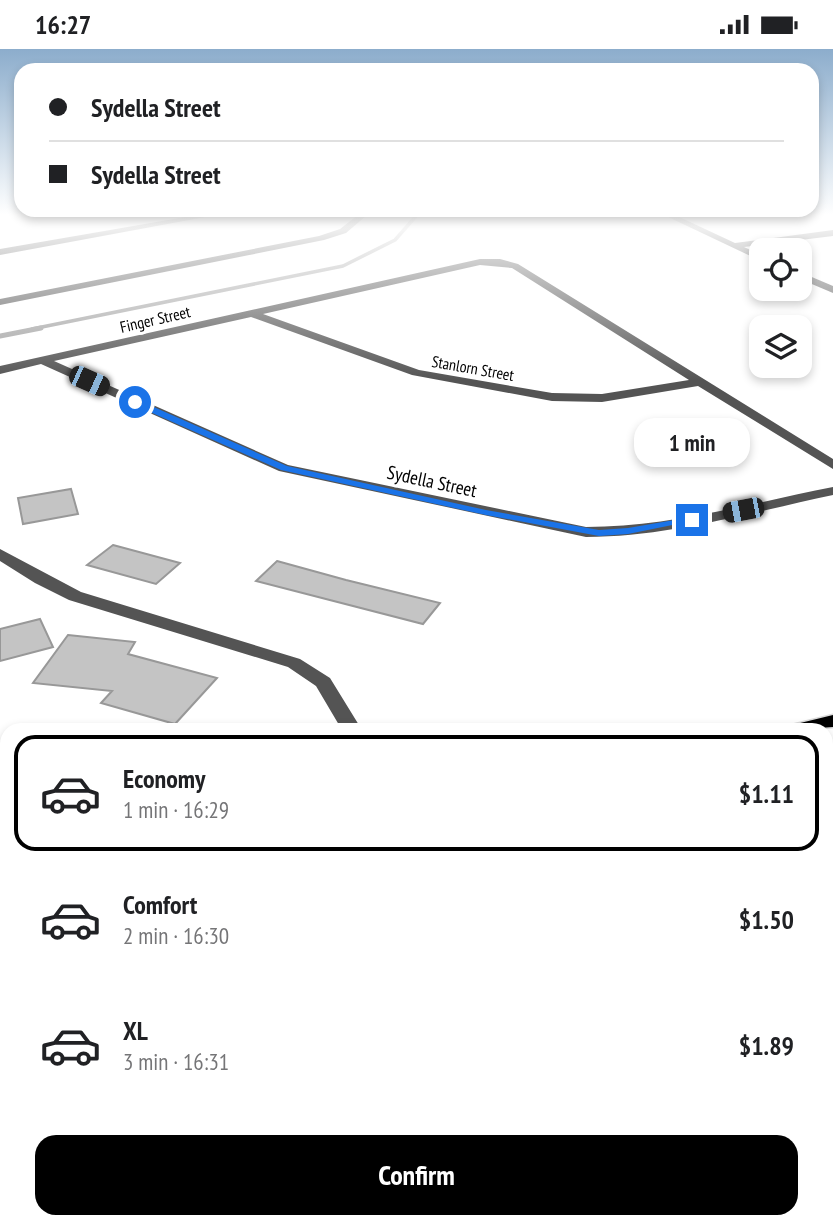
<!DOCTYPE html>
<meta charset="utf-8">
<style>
:root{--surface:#fff;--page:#f6f6f6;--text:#202124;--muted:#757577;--line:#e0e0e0;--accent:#000}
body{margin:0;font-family:"PT Sans Narrow",sans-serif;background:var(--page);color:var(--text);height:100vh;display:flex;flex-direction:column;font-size:26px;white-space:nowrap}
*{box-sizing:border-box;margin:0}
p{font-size:23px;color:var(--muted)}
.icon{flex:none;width:38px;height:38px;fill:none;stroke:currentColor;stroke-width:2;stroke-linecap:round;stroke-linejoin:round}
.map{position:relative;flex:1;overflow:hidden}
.side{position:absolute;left:0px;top:674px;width:833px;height:506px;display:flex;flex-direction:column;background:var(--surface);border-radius:21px 21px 0 0;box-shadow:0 4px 10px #0003}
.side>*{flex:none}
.hud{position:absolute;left:14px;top:14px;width:805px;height:154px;border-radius:21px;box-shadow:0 4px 10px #0003;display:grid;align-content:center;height:154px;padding:0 35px;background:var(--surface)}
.fabs{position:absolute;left:749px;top:189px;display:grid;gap:14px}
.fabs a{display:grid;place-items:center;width:63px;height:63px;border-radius:14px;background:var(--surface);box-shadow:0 4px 10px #0003;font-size:35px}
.end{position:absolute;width:32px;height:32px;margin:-16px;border:9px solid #1a73e8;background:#fff;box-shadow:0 0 0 4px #fff}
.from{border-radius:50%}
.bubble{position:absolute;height:49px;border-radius:21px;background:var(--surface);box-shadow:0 4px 10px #0003;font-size:23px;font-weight:700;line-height:49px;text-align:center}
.car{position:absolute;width:21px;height:42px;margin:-21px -10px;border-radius:9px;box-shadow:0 0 5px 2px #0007;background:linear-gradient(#222 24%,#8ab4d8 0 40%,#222 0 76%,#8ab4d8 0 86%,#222 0)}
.hud b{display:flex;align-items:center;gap:24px;height:66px;font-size:26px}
.hud b+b{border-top:2px solid var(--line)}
.hud i{width:18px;height:18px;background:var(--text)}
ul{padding:12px 0 0;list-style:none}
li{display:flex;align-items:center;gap:21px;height:116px;margin:0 14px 10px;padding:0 21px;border:4px solid transparent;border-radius:21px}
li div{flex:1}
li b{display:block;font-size:26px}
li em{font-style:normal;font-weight:700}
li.on{border-color:var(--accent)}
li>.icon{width:63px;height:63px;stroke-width:1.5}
.cta{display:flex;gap:14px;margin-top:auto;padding:14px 35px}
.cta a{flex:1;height:80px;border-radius:21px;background:var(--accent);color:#fff;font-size:28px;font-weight:700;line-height:80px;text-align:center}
.status{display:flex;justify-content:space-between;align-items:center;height:49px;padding:0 35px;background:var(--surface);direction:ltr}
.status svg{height:19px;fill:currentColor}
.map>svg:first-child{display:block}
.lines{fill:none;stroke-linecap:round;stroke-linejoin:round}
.stream-far1{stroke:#a2a2a2;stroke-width:3.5}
.stream{stroke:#a2a2a2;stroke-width:5}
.building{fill:#c4c4c4;stroke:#989898;stroke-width:2}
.major-casing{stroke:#dbdbdb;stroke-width:3}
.highway-casing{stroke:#dbdbdb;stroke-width:3}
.minor{fill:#545454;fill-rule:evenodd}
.major{fill:#000;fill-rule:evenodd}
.highway{fill:#000;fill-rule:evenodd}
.route{fill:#1a73e8}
.labels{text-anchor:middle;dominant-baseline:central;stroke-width:6;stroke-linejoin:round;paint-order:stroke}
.far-street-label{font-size:16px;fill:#000;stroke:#fff}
.street-label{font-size:19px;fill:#000;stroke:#fff}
</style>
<div class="status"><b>16:27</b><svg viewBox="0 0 49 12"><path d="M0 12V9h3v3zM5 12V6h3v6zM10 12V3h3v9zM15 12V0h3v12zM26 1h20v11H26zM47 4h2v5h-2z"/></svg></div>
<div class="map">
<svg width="833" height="1178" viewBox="0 0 833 1178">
<rect width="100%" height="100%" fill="#fff"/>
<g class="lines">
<!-- stream-far1 -->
<polyline class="stream-far1" points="32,280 343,217 395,191 417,166"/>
<!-- stream -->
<polyline class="stream" points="0,287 41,279"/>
</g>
<!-- building -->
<g class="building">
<polygon points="71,440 78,465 23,475 18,449"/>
<polygon points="113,496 180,514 156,535 87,516"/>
<polygon points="277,512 346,531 440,554 423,575 256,532"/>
<polygon points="40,570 53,598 0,612 0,580"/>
<polygon points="68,586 135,593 128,605 217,629 175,675 101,654 112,642 33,634"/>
</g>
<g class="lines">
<defs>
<g id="major">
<polygon points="833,666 833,678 789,681 792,676"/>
<polygon points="7,887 7,907 0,909 0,889"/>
</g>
<g id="highway">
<polygon points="833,754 833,772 826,774 826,756"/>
<polygon points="833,858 833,880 826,882 826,860"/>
<polygon points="7,1028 7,1058 0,1061 0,1031"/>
<polygon points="9,1172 55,1172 53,1178 7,1178"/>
</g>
</defs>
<!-- major casing -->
<use href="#major" class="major-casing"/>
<!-- highway casing -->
<use href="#highway" class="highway-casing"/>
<!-- minor -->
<g class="minor">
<polygon points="197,166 216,166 0,206 0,200"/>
<polygon points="358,166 367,166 346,184 324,191 0,256 0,250 319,187 340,180"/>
<polygon points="664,166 675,166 735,194 833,181 833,187 744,198 761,206 761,212"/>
<path d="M480,210H500L518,215L833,410V420L698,337L602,353L552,352L412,326L251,268L54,312L288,416L586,478C669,478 752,454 833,438V446C752,463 669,488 586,488L279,422L41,315L0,325V317ZM480,216L512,219L689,331L602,345L552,344L419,321L263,265Z"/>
<polygon points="800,223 833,237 833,244 800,230"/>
<polygon points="0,500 81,543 300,610 330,629 362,681 342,681 316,637 288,618 69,551 35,534 0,512"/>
<polygon points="0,843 7,845 7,864 0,862"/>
<polygon points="833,1029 833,1054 826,1057 826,1031"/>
<polygon points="564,1172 602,1172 600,1178 562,1178"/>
<polygon points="637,1172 668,1172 670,1178 639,1178"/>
</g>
<!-- major -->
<use href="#major" class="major"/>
<!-- highway -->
<use href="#highway" class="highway"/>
</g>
<!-- sky -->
<linearGradient id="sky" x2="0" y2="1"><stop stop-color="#8cadcc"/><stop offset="0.5" stop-color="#fff"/><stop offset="1" stop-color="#fff" stop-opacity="0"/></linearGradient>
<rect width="833" height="331" fill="url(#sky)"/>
<!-- route -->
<polygon class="route" points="132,351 138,351 287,417 486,461 599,481 628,479 692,468 697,471 628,485 599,487 486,466 281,421 132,355"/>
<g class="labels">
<!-- far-street labels -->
<g class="far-street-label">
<text transform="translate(155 270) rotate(-13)">Finger Street</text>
<text transform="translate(473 319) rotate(10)">Stanlorn Street</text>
</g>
<!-- street labels -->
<g class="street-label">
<text transform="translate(432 432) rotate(12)">Sydella Street</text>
</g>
</g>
</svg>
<div class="fabs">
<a><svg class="icon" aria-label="locate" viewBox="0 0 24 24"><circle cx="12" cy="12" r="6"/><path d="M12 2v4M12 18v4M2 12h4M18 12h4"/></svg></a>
<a><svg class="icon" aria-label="layers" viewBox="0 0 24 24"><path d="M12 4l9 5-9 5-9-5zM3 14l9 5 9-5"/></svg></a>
</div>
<i class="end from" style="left:135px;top:353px"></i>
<i class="end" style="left:692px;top:471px"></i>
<div class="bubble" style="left:634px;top:369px;width:116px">1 min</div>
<i class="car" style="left:89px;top:332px;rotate:114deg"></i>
<i class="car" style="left:743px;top:461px;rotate:259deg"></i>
<div class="hud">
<b><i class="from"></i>Sydella Street</b>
<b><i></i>Sydella Street</b>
</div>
<section class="side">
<ul>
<li class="on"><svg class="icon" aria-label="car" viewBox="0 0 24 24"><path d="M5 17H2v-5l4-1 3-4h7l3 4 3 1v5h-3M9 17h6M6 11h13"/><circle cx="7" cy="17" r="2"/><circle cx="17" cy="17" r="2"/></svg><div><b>Economy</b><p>1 min · 16:29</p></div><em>$1.11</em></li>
<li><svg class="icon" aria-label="car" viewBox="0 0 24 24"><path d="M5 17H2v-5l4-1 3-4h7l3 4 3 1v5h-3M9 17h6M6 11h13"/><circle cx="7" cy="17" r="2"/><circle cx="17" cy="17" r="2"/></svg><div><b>Comfort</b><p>2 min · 16:30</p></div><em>$1.50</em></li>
<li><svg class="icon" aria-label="car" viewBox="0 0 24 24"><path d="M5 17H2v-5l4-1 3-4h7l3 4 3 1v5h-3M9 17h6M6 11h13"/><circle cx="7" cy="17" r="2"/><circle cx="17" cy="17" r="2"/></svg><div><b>XL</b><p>3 min · 16:31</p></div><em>$1.89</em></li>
</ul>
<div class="cta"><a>Confirm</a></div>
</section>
</div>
